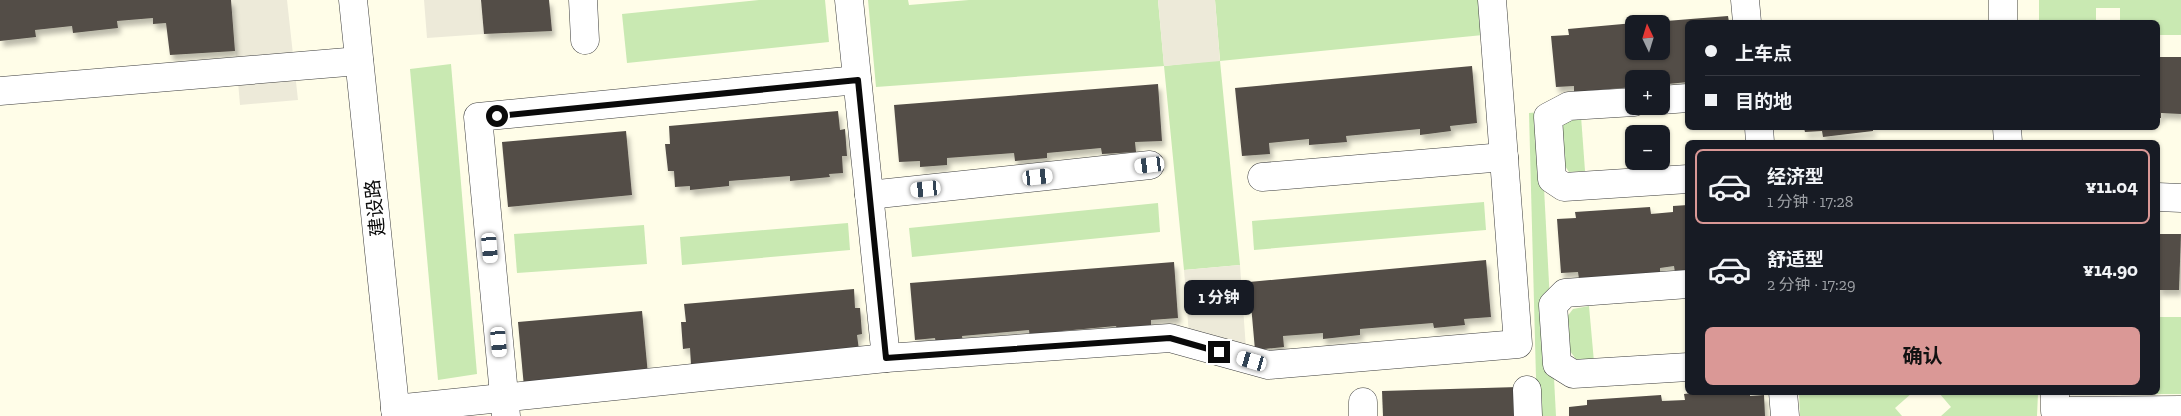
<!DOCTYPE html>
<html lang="zh">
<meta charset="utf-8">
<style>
:root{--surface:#171b24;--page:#20242c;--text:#f1f3f6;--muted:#9ea1a6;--line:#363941;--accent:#da9896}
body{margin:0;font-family:"Zilla Slab","Noto Sans SC",serif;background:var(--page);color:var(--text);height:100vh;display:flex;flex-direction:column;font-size:19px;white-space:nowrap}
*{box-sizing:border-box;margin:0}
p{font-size:16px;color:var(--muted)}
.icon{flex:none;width:28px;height:28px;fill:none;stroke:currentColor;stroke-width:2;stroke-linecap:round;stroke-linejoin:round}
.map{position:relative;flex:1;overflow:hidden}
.details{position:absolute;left:1685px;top:140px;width:475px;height:255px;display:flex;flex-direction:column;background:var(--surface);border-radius:8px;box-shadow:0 1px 4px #0004}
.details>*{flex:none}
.top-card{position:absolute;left:1685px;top:20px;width:475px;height:110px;border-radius:8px;box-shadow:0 1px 4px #0004;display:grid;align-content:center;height:110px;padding:0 20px;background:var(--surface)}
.needle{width:32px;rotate:356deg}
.fabs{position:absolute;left:1625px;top:15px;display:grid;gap:10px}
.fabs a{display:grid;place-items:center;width:45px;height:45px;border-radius:8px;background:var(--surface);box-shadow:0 1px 4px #0004;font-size:25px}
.end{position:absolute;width:22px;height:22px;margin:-11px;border:6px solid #0a0a0a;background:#fff;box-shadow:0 0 0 2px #fff}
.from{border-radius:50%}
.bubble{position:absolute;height:35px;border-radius:8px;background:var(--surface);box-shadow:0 1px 4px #0004;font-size:16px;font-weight:700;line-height:35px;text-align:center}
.car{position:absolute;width:15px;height:30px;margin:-15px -8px;border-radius:6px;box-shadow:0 0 4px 1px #0007;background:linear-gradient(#fff 24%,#345 0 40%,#fff 0 76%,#345 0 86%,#fff 0)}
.top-card b{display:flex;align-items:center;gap:18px;height:48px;font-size:19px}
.top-card b+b{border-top:1px solid var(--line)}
.top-card i{width:12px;height:12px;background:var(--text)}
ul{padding:9px 0 0;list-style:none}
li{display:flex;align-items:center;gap:15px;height:75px;margin:0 10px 8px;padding:0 10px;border:2px solid transparent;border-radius:8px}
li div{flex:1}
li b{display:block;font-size:19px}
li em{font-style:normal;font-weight:700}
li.active{border-color:var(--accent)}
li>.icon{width:45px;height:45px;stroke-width:1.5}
.action{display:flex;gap:10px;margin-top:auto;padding:10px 20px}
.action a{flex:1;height:58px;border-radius:8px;background:var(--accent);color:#111;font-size:20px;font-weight:700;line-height:58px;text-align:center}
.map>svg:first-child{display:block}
.green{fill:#c9e9b2}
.plaza{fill:#edead9}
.building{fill:#534d47;filter:url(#shadow)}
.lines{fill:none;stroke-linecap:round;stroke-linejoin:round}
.minor-casing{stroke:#3d3d3d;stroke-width:29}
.minor{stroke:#fff;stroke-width:28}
.route{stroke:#0a0a0a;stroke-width:6}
.labels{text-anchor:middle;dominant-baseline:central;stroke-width:5;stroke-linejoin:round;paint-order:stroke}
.street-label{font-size:19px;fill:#0a0a0a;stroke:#fff}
</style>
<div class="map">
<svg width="2181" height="416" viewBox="0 0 2181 416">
<defs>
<filter id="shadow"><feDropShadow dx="3" dy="5.5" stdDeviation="2.5" flood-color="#0004"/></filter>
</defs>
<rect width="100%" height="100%" fill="#fffde8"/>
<!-- green -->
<g class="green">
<polygon points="759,0 825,0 829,42 627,63 622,14"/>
<polygon points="868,0 908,0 909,5 969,0 1158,0 1164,66 1220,60 1215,0 1482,0 1483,35 1220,61 1240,265 1184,270 1164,66 876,87"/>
<polygon points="2039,0 2181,0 2181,35 2158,35 2158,22 2120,22 2120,8 2096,8 2096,22 2039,22"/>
<polygon points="451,64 477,374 438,380 410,69"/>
<polygon points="1540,112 1556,416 1537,416 1529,113"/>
<path d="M1581,116L1585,171L1569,172C1557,155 1551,137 1564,118Z"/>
<polygon points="1484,202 1486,230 1254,250 1252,221"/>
<polygon points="1158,203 1160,232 912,257 909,228"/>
<polygon points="848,223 850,250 682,265 680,237"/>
<polygon points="644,225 647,264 517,273 514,234"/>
<polygon points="1589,306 1594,362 1578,362 1567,347 1566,318 1573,309"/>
<polygon points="2158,317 2181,317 2181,394 2076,394 2158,392"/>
<polygon points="1799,393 1799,392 1912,393 1895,408 1902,416 1800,416"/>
<polygon points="1939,393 2038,393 2037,416 1941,416 1951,407"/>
</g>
<!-- plaza -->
<g class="plaza">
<polygon points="231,0 287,0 298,100 240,105"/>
<polygon points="424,0 481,0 484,34 427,38"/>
<polygon points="1158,0 1215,0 1220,61 1164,66"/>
<polygon points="1240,265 1246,349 1189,335 1184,270"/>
</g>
<!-- building -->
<g class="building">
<polygon points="0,0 231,0 235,51 170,55 166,23 153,24 153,18 117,21 118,28 73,33 72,26 35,30 36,37 0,41"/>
<polygon points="481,0 549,0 552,31 484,34"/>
<polygon points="1728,16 1729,22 1688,22 1688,82 1668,84 1668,77 1634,79 1634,87 1574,92 1574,86 1556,87 1551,36 1569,35 1568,29 1634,23 1634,51 1661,51 1661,27 1666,27 1666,21"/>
<polygon points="2158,57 2181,57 2181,114 2161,113 2161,118 2158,118"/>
<polygon points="1472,66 1477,123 1450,126 1451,131 1420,135 1420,129 1346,136 1347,142 1309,145 1309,139 1269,143 1270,154 1242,156 1235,88"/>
<polygon points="1158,84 1162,141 1135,142 1136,152 1102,154 1101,148 1047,153 1047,158 1015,161 1014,153 947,158 947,165 920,167 920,161 899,162 894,105"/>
<polygon points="838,111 840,130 845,129 847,156 842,156 843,173 829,174 830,177 790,181 790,176 729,181 729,186 690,190 690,186 675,187 674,171 668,171 665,144 670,144 669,126"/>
<polygon points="1804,128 1873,128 1873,131 1823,137 1822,131 1805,132"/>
<polygon points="626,131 632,195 508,207 502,142"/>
<polygon points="1688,205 1688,272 1675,273 1674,266 1660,268 1660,273 1579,279 1578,272 1561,273 1557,219 1576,218 1575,212 1650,207 1651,214 1673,212 1673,206"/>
<polygon points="2158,234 2181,234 2179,290 2158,290"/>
<polygon points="1486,260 1491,317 1464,319 1465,325 1434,328 1433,323 1360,329 1360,335 1323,339 1323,333 1283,336 1284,347 1255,350 1249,282"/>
<polygon points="1174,262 1178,318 1151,320 1151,329 1118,332 1116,326 1062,331 1063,336 1030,339 1029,330 962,336 963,342 936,344 935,338 915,340 910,283"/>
<polygon points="854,289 855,308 860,308 862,334 857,335 859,350 691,365 690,348 683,349 681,322 686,322 684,304"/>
<polygon points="642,311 648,375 524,387 518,322"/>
<polygon points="1518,387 1519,416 1383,416 1382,391"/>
<polygon points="1701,392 1750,392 1750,396 1764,395 1765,416 1569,416 1569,407 1587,405 1587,400 1661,395 1662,401 1685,400 1684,394"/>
</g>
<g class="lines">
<defs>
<g id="minor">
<polyline points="353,0 396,416"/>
<polyline points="583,0 585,40"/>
<polyline points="849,0 886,358"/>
<polyline points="1745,0 1747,22"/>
<polyline points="2003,0 2003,22"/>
<polyline points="0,91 359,61"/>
<polyline points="1661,100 1688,98"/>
<polyline points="1634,102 1569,106 1548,117 1552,179 1564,187 1688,179"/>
<polyline points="1759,128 1760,142"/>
<polyline points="2007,128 2008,142"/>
<polyline points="1262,177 1504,157"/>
<polyline points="869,195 1150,165"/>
<polyline points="2158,197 2181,198"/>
<polyline points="1688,284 1565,293 1553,305 1557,364 1573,374 1688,367"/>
<polyline points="1527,390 1528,416"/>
<polyline points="1783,392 1785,416"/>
<polyline points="2055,392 2055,411 2181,410"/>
<polyline points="1363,402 1363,416"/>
<polyline points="395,409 886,358 1170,338 1268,365 1518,344 1492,0"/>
<polyline points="506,416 478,117 857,80"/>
</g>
</defs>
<!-- minor casing -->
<use href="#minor" class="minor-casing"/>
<!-- minor -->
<use href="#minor" class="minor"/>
</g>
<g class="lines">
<!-- route -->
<polyline class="route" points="497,116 858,80 886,358 1170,338 1219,352"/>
</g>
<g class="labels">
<!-- street labels -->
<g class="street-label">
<text transform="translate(375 208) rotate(-96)">建设路</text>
</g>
</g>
</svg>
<div class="fabs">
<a><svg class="needle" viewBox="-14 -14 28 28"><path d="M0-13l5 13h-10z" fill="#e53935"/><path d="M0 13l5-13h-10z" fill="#9ea1a6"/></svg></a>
<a>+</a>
<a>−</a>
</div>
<i class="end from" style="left:497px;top:116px"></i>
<i class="end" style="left:1219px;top:352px"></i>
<div class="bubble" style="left:1184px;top:280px;width:70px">1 分钟</div>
<i class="car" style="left:1150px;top:165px;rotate:263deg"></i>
<i class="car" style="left:1038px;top:177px;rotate:84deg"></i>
<i class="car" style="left:926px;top:189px;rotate:264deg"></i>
<i class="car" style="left:490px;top:248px;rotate:175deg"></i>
<i class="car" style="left:499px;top:342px;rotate:175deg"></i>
<i class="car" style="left:1252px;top:361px;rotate:286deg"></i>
<div class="top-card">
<b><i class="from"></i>上车点</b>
<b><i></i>目的地</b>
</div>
<section class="details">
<ul>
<li class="active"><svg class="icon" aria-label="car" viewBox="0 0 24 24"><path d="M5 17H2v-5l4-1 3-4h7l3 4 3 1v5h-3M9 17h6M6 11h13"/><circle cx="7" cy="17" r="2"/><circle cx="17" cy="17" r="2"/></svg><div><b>经济型</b><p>1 分钟 · 17:28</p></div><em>¥11.04</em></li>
<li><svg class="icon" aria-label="car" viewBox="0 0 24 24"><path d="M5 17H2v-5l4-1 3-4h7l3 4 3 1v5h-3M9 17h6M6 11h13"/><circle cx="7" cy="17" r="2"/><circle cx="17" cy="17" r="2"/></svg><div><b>舒适型</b><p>2 分钟 · 17:29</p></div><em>¥14.90</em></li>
</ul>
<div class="action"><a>确认</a></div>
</section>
</div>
